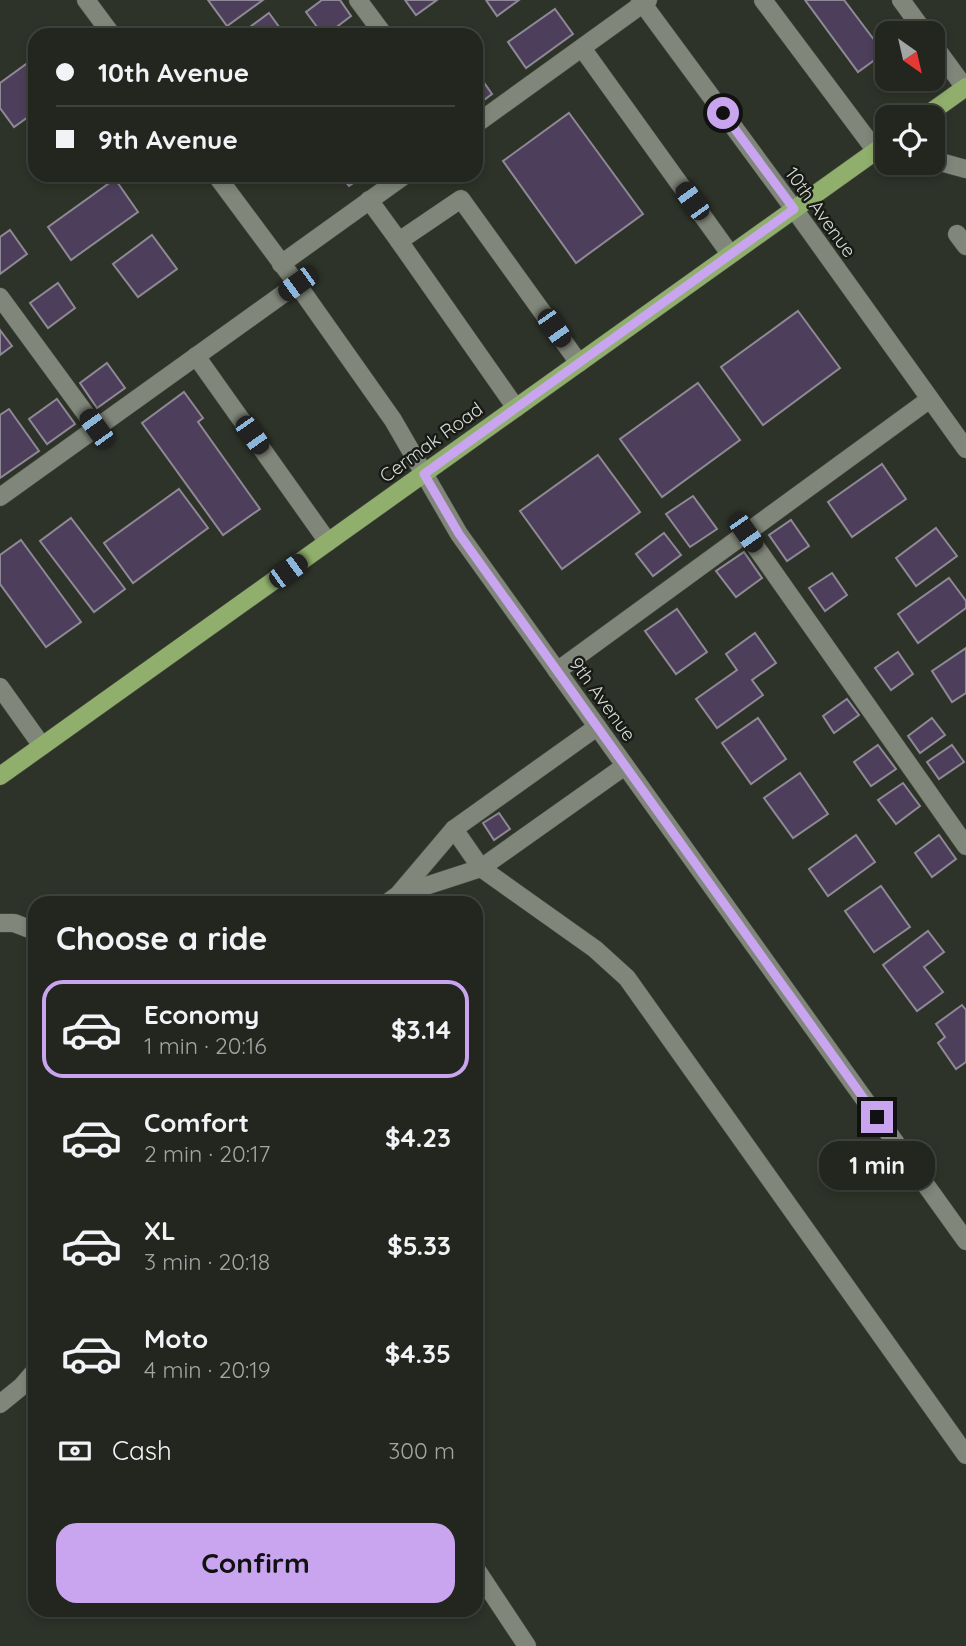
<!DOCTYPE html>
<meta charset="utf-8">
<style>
:root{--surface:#22261f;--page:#2a2e28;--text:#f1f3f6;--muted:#a2a5a4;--line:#3f433d;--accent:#c8a5ee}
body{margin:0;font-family:Quicksand,sans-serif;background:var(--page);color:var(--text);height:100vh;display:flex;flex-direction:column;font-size:26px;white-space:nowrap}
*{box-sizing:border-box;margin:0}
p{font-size:23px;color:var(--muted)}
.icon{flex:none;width:38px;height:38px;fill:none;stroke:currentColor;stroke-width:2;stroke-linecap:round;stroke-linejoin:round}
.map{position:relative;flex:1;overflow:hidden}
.panel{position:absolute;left:28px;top:896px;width:455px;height:721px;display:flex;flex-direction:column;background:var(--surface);border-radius:21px;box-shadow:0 4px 10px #0003,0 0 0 2px var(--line)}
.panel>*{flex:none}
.guide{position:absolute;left:28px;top:28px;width:455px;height:154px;border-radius:21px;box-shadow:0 4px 10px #0003,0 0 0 2px var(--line);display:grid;align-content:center;height:154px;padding:0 28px;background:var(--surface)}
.needle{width:46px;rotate:146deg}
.controls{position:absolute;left:875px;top:21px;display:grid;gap:14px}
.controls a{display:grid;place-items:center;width:70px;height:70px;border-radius:14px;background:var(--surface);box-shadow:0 4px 10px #0003,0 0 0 2px var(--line);font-size:35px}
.end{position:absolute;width:32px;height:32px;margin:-16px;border:9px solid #c8a5ee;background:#111;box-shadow:0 0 0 4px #111}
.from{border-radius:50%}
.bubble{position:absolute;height:49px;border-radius:21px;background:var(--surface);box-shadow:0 4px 10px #0003,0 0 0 2px var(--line);font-size:23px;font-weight:800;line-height:49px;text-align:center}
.car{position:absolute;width:21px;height:42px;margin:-21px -10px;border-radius:9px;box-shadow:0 0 5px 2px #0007;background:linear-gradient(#222 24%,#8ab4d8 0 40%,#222 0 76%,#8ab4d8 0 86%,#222 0)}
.guide b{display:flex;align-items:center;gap:24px;height:66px;font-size:26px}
.guide b+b{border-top:2px solid var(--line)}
.guide i{width:18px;height:18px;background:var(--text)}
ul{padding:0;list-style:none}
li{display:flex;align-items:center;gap:21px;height:98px;margin:0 14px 10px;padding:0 14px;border:4px solid transparent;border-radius:21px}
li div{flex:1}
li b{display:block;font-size:26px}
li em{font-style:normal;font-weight:800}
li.current{border-color:var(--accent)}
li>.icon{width:63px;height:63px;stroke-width:1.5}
h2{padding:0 28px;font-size:32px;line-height:84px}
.pay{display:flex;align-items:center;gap:18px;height:77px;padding:0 28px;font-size:26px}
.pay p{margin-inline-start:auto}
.action{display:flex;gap:14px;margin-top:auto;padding:14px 28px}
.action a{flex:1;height:80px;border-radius:21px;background:var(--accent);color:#111;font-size:28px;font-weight:800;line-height:80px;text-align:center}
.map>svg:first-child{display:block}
.building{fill:#4d3f5c;stroke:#8e8995;stroke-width:2}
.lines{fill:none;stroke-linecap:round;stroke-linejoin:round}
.minor-casing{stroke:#4d5148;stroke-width:19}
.major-casing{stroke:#4d5148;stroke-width:19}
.minor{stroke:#80867a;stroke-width:18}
.major{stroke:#90af6c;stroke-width:18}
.route{stroke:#c8a5ee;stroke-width:9}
.labels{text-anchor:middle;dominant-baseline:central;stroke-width:5;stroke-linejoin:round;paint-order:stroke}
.street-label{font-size:19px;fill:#d9dcd6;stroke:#171a15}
</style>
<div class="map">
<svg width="966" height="1646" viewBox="0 0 966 1646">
<rect width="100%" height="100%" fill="#2e3329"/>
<!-- building -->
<g class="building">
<polygon points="208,0 263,0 227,26"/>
<polygon points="322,0 340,0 351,16 326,35 323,35 306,12"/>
<polygon points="405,0 437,0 416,15"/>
<polygon points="486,0 519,0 497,16"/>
<polygon points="805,0 844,0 884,53 858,72"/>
<polygon points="555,9 573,34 526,68 508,42"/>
<polygon points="269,13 285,35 239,35"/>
<polygon points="29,62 35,70 35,112 14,127 0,108 0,83"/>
<polygon points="476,71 492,94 476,106"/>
<polygon points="569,113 643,214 576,263 503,161"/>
<polygon points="340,175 365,175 349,186"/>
<polygon points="115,179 138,212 71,260 48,227"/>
<polygon points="10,230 27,254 0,274 0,237"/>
<polygon points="152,235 177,269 138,297 113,264"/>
<polygon points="58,283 75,308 48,328 30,303"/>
<polygon points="798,311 840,368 763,425 721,367"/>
<polygon points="0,330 12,346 0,355"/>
<polygon points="107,363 125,388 97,408 80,383"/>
<polygon points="698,383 740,440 662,497 620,439"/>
<polygon points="184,392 203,418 198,422 260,509 223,535 142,423"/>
<polygon points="57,399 75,424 47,444 29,419"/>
<polygon points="9,409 39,451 0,478 0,415"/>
<polygon points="598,455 640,512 562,569 520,511"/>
<polygon points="882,464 906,499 852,537 828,502"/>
<polygon points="179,489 208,528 133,583 104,543"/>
<polygon points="693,496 717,529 690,547 666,514"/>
<polygon points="71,518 125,589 94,612 40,541"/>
<polygon points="791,520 809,546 787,561 769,535"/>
<polygon points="936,528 957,556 916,586 896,558"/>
<polygon points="664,533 681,555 653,576 636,554"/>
<polygon points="21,540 81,622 46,647 0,584 0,555"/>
<polygon points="744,552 762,578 736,597 716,571"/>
<polygon points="832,573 847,595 825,611 809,588"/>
<polygon points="949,578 966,601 966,608 918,643 898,614"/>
<polygon points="677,609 707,652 676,674 645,631"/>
<polygon points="755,633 776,663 752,680 763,695 717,728 696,699 737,670 726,654"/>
<polygon points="966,648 966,693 952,702 932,671"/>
<polygon points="898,652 913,674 891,690 875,668"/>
<polygon points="847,699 859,715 834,733 823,716"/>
<polygon points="758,718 786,759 751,784 722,743"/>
<polygon points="932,718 945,735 920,753 908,736"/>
<polygon points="878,745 896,769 871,786 854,762"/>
<polygon points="952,745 964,762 939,779 927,762"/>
<polygon points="800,773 828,814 793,838 764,798"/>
<polygon points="903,783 920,806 896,824 878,800"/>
<polygon points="499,813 510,829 494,840 483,823"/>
<polygon points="856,835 875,862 828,896 809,869"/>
<polygon points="939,835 956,859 932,877 915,853"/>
<polygon points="881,886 910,927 874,952 845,911"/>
<polygon points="928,931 944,952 924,967 943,992 917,1011 883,965"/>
<polygon points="962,1005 966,1010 966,1062 956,1069 938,1043 945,1037 936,1024"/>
</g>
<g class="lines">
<defs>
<g id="minor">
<polyline points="86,0 112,35"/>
<polyline points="358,0 384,35"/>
<polyline points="640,0 794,209 966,449"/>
<polyline points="763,0 876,151 887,153"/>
<polyline points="901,0 925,33"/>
<polyline points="933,44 965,88"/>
<polyline points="582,48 730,254"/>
<polyline points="476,124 648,0"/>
<polyline points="933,160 966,169"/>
<polyline points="216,175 297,284 393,420 459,534 966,1241"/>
<polyline points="369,200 399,241"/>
<polyline points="957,234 966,246"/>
<polyline points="281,264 405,175"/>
<polyline points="0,297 96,428"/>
<polyline points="196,356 328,542"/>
<polyline points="516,408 399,241 461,199 579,363"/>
<polyline points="0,497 297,284"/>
<polyline points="746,533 966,846"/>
<polyline points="557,671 930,399"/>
<polyline points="0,687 42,746"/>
<polyline points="454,829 481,868 595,949 627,978 966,1455"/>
<polyline points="398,895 481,868 625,766"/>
<polyline points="387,903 398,895 454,829 597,727"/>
<polyline points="0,923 14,923 35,931"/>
<polyline points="0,1404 22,1386 35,1371"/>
<polyline points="476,1569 527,1646"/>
</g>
<g id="major">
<polyline points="924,117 966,87"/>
<polyline points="0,776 887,143"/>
</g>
</defs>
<!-- minor casing -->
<use href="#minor" class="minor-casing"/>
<!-- major casing -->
<use href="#major" class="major-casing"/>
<!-- minor -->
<use href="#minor" class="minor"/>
<!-- major -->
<use href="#major" class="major"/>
</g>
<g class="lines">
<!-- route -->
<polyline class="route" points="723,113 794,209 424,474 459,534 877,1117"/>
</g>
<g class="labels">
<!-- street labels -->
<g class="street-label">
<text transform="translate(821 212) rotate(54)">10th Avenue</text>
<text transform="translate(431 442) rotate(-36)">Cermak Road</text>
<text transform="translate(603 699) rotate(54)">9th Avenue</text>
</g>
</g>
</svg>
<div class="controls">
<a><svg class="needle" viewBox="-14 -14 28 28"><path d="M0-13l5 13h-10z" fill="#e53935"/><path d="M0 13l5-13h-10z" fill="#a2a5a4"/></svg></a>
<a><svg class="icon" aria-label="locate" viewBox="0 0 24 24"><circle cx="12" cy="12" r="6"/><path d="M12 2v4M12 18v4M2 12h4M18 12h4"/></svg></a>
</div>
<i class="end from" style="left:723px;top:113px"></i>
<i class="end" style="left:877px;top:1117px"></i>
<div class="bubble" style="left:819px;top:1141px;width:116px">1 min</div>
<i class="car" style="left:692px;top:201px;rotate:324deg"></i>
<i class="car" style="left:297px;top:284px;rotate:234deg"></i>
<i class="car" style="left:554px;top:328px;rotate:145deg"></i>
<i class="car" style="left:96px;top:428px;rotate:324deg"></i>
<i class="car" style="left:252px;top:435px;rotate:145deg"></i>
<i class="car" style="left:746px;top:533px;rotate:145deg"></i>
<i class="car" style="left:288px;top:571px;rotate:54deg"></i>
<div class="guide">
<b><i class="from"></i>10th Avenue</b>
<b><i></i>9th Avenue</b>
</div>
<section class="panel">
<h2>Choose a ride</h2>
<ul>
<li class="current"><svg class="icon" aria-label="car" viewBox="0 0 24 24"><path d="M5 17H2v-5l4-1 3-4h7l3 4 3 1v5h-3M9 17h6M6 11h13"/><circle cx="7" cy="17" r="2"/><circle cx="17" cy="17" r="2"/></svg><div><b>Economy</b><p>1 min · 20:16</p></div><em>$3.14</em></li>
<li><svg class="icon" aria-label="car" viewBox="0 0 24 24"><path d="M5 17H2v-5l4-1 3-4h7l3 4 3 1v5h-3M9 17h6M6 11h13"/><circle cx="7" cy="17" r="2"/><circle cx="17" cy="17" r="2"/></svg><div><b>Comfort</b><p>2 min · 20:17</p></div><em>$4.23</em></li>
<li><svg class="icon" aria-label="car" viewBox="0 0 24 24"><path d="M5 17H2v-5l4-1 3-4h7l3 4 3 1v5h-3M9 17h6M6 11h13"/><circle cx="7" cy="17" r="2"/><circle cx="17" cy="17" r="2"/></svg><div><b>XL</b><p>3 min · 20:18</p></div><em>$5.33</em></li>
<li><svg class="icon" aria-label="car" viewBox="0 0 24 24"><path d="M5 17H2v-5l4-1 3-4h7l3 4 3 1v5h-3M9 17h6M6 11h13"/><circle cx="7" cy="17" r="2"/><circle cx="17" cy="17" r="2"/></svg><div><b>Moto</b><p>4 min · 20:19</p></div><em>$4.35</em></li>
</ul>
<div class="pay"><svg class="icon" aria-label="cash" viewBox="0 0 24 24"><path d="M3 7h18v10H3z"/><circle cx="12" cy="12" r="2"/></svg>Cash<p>300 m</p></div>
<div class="action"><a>Confirm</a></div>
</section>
</div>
